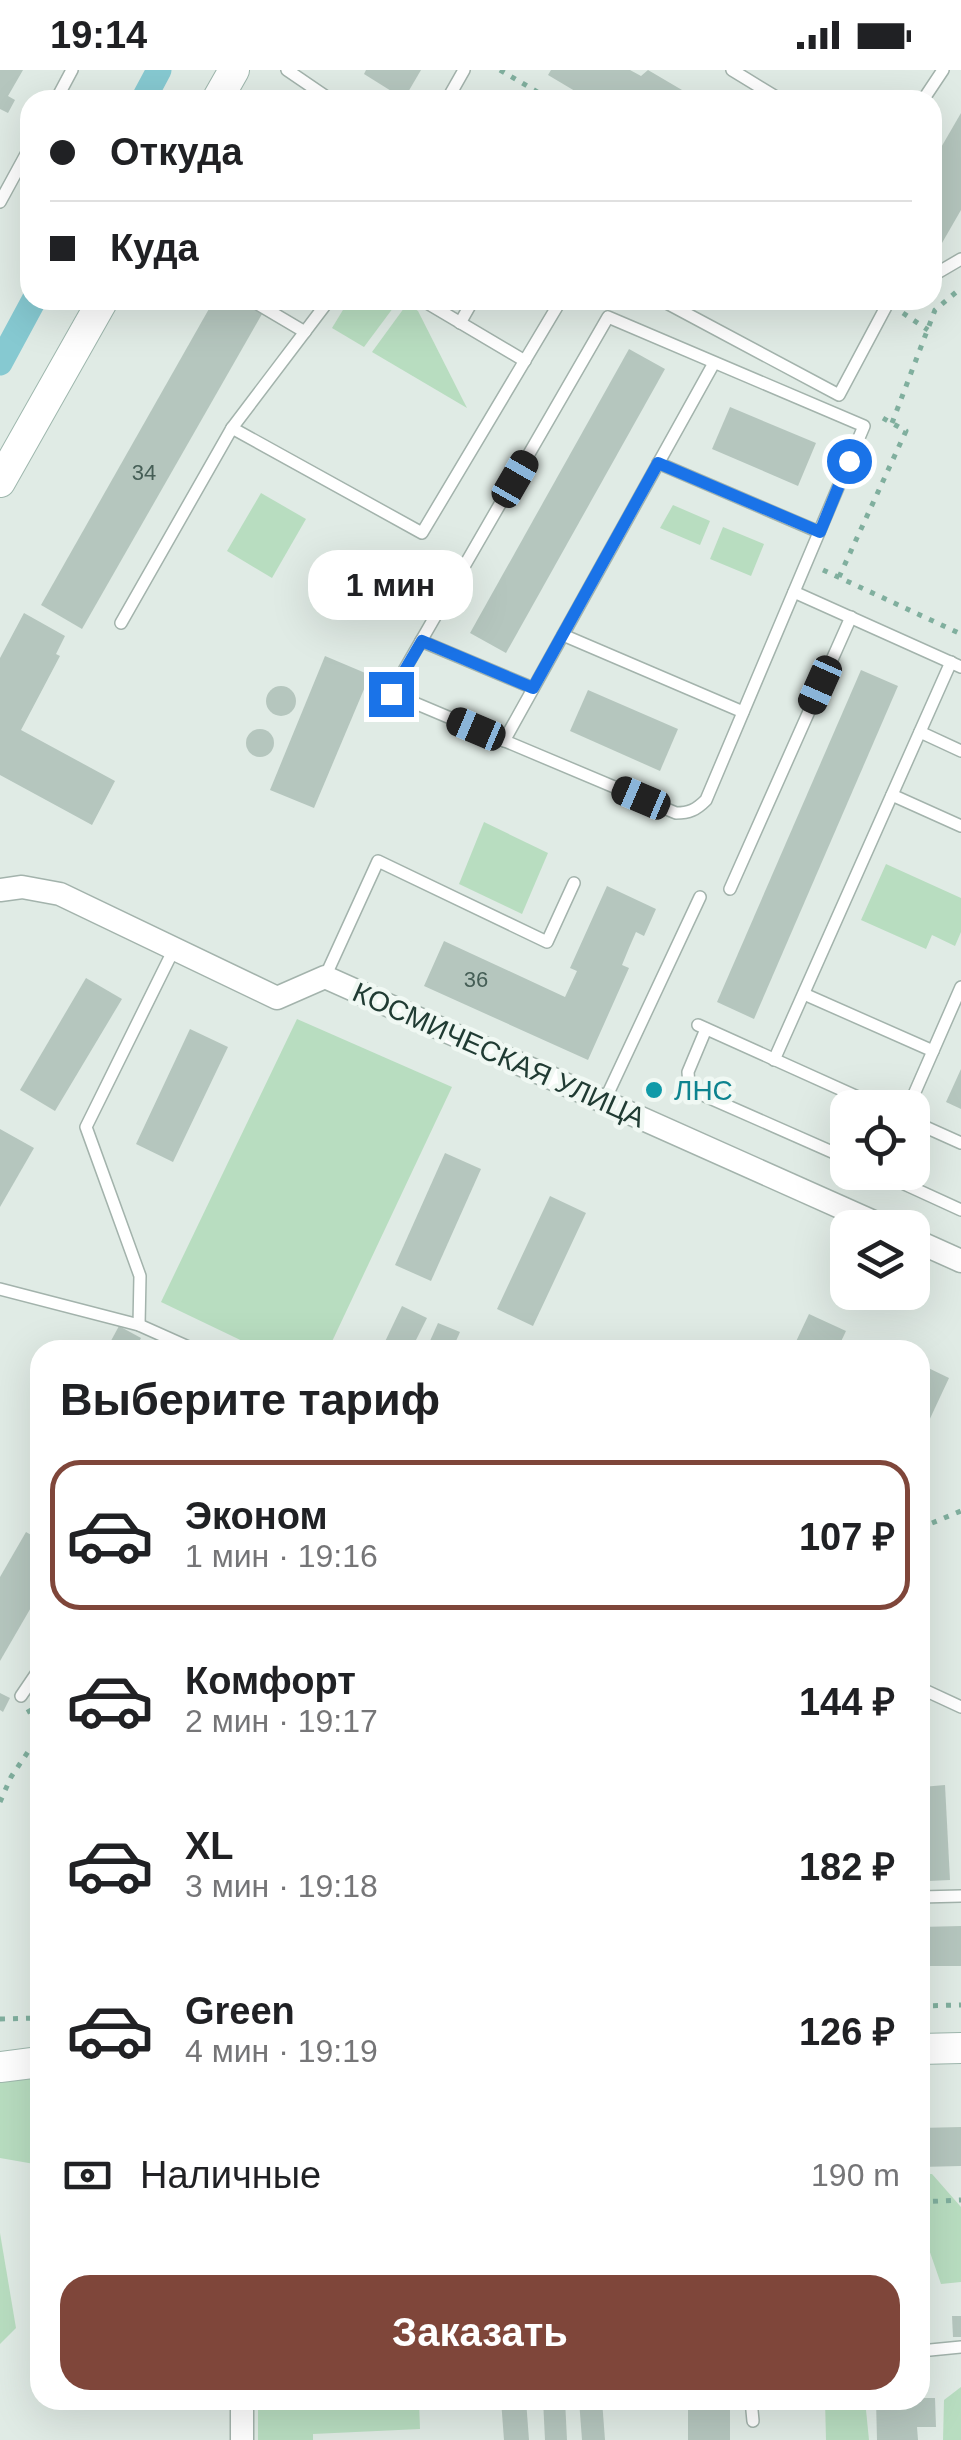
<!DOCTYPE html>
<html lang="ru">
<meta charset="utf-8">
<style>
:root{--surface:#fff;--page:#f2f2f2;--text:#202124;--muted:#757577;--line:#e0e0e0;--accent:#7f463a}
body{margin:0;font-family:Arial,sans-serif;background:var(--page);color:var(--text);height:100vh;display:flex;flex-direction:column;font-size:38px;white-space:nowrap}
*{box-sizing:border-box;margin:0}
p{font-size:32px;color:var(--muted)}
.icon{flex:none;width:55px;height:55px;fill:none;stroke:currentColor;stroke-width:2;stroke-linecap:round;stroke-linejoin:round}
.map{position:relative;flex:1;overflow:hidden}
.side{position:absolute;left:30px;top:1270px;width:900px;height:1070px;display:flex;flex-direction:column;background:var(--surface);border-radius:30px;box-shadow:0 10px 40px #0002}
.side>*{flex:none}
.hud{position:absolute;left:20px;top:20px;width:922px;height:220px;border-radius:30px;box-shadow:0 10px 40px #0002;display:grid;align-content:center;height:220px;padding:0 30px;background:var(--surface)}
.fabs{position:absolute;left:830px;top:1020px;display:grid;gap:20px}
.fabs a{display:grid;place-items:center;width:100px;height:100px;border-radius:20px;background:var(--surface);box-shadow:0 10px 40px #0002;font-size:50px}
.end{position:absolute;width:45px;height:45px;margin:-22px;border:12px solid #1a73e8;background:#fff;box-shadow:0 0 0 5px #fff}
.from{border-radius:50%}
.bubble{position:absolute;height:70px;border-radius:30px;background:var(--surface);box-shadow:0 10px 40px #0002;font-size:32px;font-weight:700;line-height:70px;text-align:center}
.car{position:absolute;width:30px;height:60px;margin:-30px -15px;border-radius:12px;box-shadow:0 0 8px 2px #0007;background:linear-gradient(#222 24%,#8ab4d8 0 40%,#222 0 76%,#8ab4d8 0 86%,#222 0)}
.hud b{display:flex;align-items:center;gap:35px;height:95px;font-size:38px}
.hud b+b{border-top:2px solid var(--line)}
.hud i{width:25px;height:25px;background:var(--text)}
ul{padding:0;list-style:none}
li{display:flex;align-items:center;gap:30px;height:150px;margin:0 20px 15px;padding:0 10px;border:5px solid transparent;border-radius:30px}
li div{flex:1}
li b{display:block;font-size:38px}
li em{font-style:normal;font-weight:700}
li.current{border-color:var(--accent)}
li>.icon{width:90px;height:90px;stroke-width:1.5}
h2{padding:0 30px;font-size:45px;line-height:120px}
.pay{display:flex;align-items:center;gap:25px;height:110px;padding:0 30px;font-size:38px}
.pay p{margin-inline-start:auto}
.action{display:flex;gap:20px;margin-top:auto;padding:20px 30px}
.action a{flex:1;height:115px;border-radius:30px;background:var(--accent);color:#fff;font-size:40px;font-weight:700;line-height:115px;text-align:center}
.status{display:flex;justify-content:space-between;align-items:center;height:70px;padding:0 50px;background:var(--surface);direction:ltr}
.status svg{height:28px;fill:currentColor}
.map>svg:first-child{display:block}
.green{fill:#b8ddc0}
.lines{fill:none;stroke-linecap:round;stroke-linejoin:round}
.canal{stroke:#86c9d1;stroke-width:25}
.building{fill:#b5c6be}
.lane-casing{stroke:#a3b3ac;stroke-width:14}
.street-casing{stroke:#a3b3ac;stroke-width:25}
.secondary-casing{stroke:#9eb7ad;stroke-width:32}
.path{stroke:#80af9e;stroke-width:5;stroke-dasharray:5 8;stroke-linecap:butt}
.lane{stroke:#fff;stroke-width:11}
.street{stroke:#fff;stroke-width:22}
.secondary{stroke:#fff;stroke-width:30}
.route{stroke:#1a73e8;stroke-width:12}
.culture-dot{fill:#0f9aa8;stroke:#f0f8f3;stroke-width:4}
.labels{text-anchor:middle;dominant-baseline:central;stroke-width:9;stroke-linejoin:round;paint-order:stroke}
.number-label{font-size:22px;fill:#455e56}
.street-label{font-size:28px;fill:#203b33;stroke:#f0f8f3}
.culture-label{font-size:28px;fill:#0d838f;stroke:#f0f8f3;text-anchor:start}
</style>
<div class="status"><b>19:14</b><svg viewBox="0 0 49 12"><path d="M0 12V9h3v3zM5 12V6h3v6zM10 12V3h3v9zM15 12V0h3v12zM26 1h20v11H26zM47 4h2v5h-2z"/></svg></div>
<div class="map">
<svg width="961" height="2370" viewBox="0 0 961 2370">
<rect width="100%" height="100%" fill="#e0ebe5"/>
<!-- green -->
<g class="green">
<polygon points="349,230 399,230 364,277 332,258"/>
<polygon points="407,234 418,241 467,338 372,282"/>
<polygon points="261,423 306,449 272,508 227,481"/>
<polygon points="673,435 710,451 700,475 660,458"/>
<polygon points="723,457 764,474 751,506 710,489"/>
<polygon points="484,752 548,783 522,844 459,814"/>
<polygon points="886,794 961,828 961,862 955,876 932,865 926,879 861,850"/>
<polygon points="297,949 452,1017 328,1280 261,1280 161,1232"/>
<polygon points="40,2005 40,2095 0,2088 0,2012"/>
<polygon points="920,2104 932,2104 961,2137 961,2212 941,2214 924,2165 920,2164"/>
<polygon points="0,2163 16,2258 0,2274"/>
<polygon points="961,2317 961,2370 943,2370 944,2330"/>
<polygon points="258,2330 419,2330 420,2359 313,2364 313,2370 258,2370"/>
<polygon points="825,2330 865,2330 869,2370 826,2370"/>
</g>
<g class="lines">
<!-- canal -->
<g class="canal">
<polyline points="143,30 159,0"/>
<polyline points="0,293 34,230"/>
</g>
</g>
<!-- building -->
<g class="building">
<polygon points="0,0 23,0 8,26 15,30 8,43 0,39"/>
<polygon points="366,0 421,0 404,29 364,4"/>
<polygon points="551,0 630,0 641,6 648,0 699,30 629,30 618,23 614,30 590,30 548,5"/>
<polygon points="961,43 961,140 942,173 932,167 932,93"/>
<polygon points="214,230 238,230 262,244 82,559 41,535"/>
<polygon points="629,279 665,299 506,583 470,563"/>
<polygon points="730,337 816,373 798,416 712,379"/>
<polygon points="24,543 65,566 56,584 60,586 21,660 115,711 92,755 0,705 0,588"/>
<polygon points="325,586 370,605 314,738 270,720"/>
<polygon points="861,600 898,616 754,949 717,932"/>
<circle cx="281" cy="631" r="15"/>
<polygon points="588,620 678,659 660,701 570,661"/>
<circle cx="260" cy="673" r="14"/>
<polygon points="607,816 656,839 644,866 636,862 629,878 622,895 629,898 588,990 424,916 444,871 565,927 577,901 570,898"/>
<polygon points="86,908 122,929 55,1041 20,1020"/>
<polygon points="190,959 228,977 173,1092 136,1074"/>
<polygon points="961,999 961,1039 946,1032"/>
<circle cx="654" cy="1020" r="7"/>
<polygon points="0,1059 34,1078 0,1137"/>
<polygon points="445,1083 481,1099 431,1211 395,1195"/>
<polygon points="550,1126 586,1143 533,1256 497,1239"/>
<polygon points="402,1236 427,1248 411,1280 381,1280"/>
<polygon points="809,1244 846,1261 837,1280 792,1280"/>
<polygon points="438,1253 460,1262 452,1280 426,1280"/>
<polygon points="119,1256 141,1268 135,1280 106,1280"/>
<polygon points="920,1294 949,1308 920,1370"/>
<polygon points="26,1462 40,1470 40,1522 0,1591 0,1507"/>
<polygon points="0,1623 10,1628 3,1642 0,1640"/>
<polygon points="945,1715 950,1810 928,1811 922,1717"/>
<polygon points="961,1856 961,1896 920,1896 920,1857"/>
<polygon points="961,2057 961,2096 920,2097 920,2058"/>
<polygon points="920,2184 928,2184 929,2226 920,2226"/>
<polygon points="952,2246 961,2246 961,2267 953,2267"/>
<polygon points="920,2328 935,2328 936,2357 917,2357 918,2370 877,2370 876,2330"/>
<polygon points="501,2330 526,2330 529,2370 504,2370"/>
<polygon points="543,2330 565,2330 567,2370 545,2370"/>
<polygon points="579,2330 602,2330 605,2370 582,2370"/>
<rect x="688" y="2332" width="42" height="38"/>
</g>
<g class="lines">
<defs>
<g id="lane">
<polyline points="287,0 331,30"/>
<polyline points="732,0 781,30"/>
<polyline points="56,30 72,0"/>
<polyline points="447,30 464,0"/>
<polyline points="923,30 943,0"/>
<polyline points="0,132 30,77"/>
<polyline points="932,206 961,189"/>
<polyline points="251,230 305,262"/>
<polyline points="422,230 525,291"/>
<polyline points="661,230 839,325 888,233 893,230"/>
<path d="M608,247L864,356L706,730C696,740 689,743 676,743L391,623Z"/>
<polyline points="460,253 473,230"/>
<polyline points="232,358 422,463 561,230"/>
<polyline points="658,393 819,462"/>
<polyline points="794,522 961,597"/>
<polyline points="121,553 232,358 329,230"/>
<polyline points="563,565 743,642"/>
<polyline points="421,571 533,618"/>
<polyline points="920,662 961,681"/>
<polyline points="504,671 714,293"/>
<polyline points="892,725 961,756"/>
<polyline points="730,819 851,547"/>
<polyline points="325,907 378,791 547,872 574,813"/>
<polyline points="804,924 933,981"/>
<polyline points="698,955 882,1038"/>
<polyline points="706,959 688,1002 689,1015 696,1022 848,1089"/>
<polyline points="774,990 951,592"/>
<polyline points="604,1032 700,827"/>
<polyline points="908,1038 961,917"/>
<polyline points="912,1051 961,1073"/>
<polyline points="878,1102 961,1140"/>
<polyline points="0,1219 139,1255 195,1280"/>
<polyline points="139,1255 140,1206 86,1057 174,879"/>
<polyline points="920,1618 961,1637"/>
<polyline points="21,1626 40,1598"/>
<polyline points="920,1827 961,1826"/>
<polyline points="920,2281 961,2277"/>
<polyline points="751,2330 753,2351"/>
</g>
<g id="street">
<polyline points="0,820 22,817 60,824 277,928 325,907 887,1158"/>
<polyline points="912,1169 961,1191"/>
<polyline points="242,2330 242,2370"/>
</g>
<g id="secondary">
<polyline points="217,30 234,0"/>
<polyline points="0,412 103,230"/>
<polyline points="920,1979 961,1978"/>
<polyline points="0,1997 40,1992"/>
</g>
</defs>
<!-- lane casing -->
<use href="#lane" class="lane-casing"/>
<!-- street casing -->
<use href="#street" class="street-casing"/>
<!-- secondary casing -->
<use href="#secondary" class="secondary-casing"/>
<!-- path -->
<g class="path">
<polyline points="500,0 551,30"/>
<polyline points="903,243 928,260"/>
<polyline points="892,353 935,240 961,218"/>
<polyline points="823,500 961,564"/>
<polyline points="839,507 906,361 881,347"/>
<polyline points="920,1458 961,1441"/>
<polyline points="28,1639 40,1662"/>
<polyline points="0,1732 11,1707 40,1664"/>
<polyline points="920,1936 961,1935"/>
<polyline points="0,1949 40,1948"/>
<polyline points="920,2132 961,2130"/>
</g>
<!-- lane -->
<use href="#lane" class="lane"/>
<!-- street -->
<use href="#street" class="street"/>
<!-- secondary -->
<use href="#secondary" class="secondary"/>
</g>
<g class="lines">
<!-- route -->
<polyline class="route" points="391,624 422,571 533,618 658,393 820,462 849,391"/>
</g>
<!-- markers -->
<circle class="culture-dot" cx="654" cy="1020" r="10"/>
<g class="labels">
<!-- number labels -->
<g class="number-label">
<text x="144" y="402">34</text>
<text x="476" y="909">36</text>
</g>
<!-- street labels -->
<g class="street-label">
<text transform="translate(499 985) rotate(24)">КОСМИЧЕСКАЯ УЛИЦА</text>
</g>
<!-- culture labels -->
<g class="culture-label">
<text x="674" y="1020">ЛНС</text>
</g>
</g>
</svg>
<div class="fabs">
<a><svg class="icon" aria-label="locate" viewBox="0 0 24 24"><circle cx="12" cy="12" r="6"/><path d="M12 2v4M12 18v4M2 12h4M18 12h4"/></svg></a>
<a><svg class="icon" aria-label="layers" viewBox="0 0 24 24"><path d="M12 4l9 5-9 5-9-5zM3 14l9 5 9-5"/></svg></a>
</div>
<i class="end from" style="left:849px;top:391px"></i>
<i class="end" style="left:391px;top:624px"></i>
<div class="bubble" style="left:308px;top:480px;width:165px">1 мин</div>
<i class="car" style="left:515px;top:409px;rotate:30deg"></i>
<i class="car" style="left:820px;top:615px;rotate:204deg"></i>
<i class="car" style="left:476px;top:659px;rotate:293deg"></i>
<i class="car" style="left:641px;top:728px;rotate:293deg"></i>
<div class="hud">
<b><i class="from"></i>Откуда</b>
<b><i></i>Куда</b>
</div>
<section class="side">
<h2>Выберите тариф</h2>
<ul>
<li class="current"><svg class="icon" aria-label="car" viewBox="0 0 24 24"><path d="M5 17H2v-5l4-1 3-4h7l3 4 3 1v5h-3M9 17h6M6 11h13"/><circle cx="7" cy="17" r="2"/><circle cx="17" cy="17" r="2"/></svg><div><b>Эконом</b><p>1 мин · 19:16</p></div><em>107 ₽</em></li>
<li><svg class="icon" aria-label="car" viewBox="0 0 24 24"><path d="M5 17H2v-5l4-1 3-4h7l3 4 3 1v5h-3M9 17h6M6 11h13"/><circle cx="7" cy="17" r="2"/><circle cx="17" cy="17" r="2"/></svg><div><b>Комфорт</b><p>2 мин · 19:17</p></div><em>144 ₽</em></li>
<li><svg class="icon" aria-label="car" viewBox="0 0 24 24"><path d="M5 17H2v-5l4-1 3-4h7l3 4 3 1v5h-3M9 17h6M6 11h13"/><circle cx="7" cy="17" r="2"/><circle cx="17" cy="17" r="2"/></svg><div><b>XL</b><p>3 мин · 19:18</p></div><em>182 ₽</em></li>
<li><svg class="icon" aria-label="car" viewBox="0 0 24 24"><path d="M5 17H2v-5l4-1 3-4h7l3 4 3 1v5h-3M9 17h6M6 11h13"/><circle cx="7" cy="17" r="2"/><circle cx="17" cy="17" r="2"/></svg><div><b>Green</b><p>4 мин · 19:19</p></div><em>126 ₽</em></li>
</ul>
<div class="pay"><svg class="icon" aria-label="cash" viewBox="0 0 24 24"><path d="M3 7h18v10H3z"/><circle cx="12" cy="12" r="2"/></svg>Наличные<p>190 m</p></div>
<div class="action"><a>Заказать</a></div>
</section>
</div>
